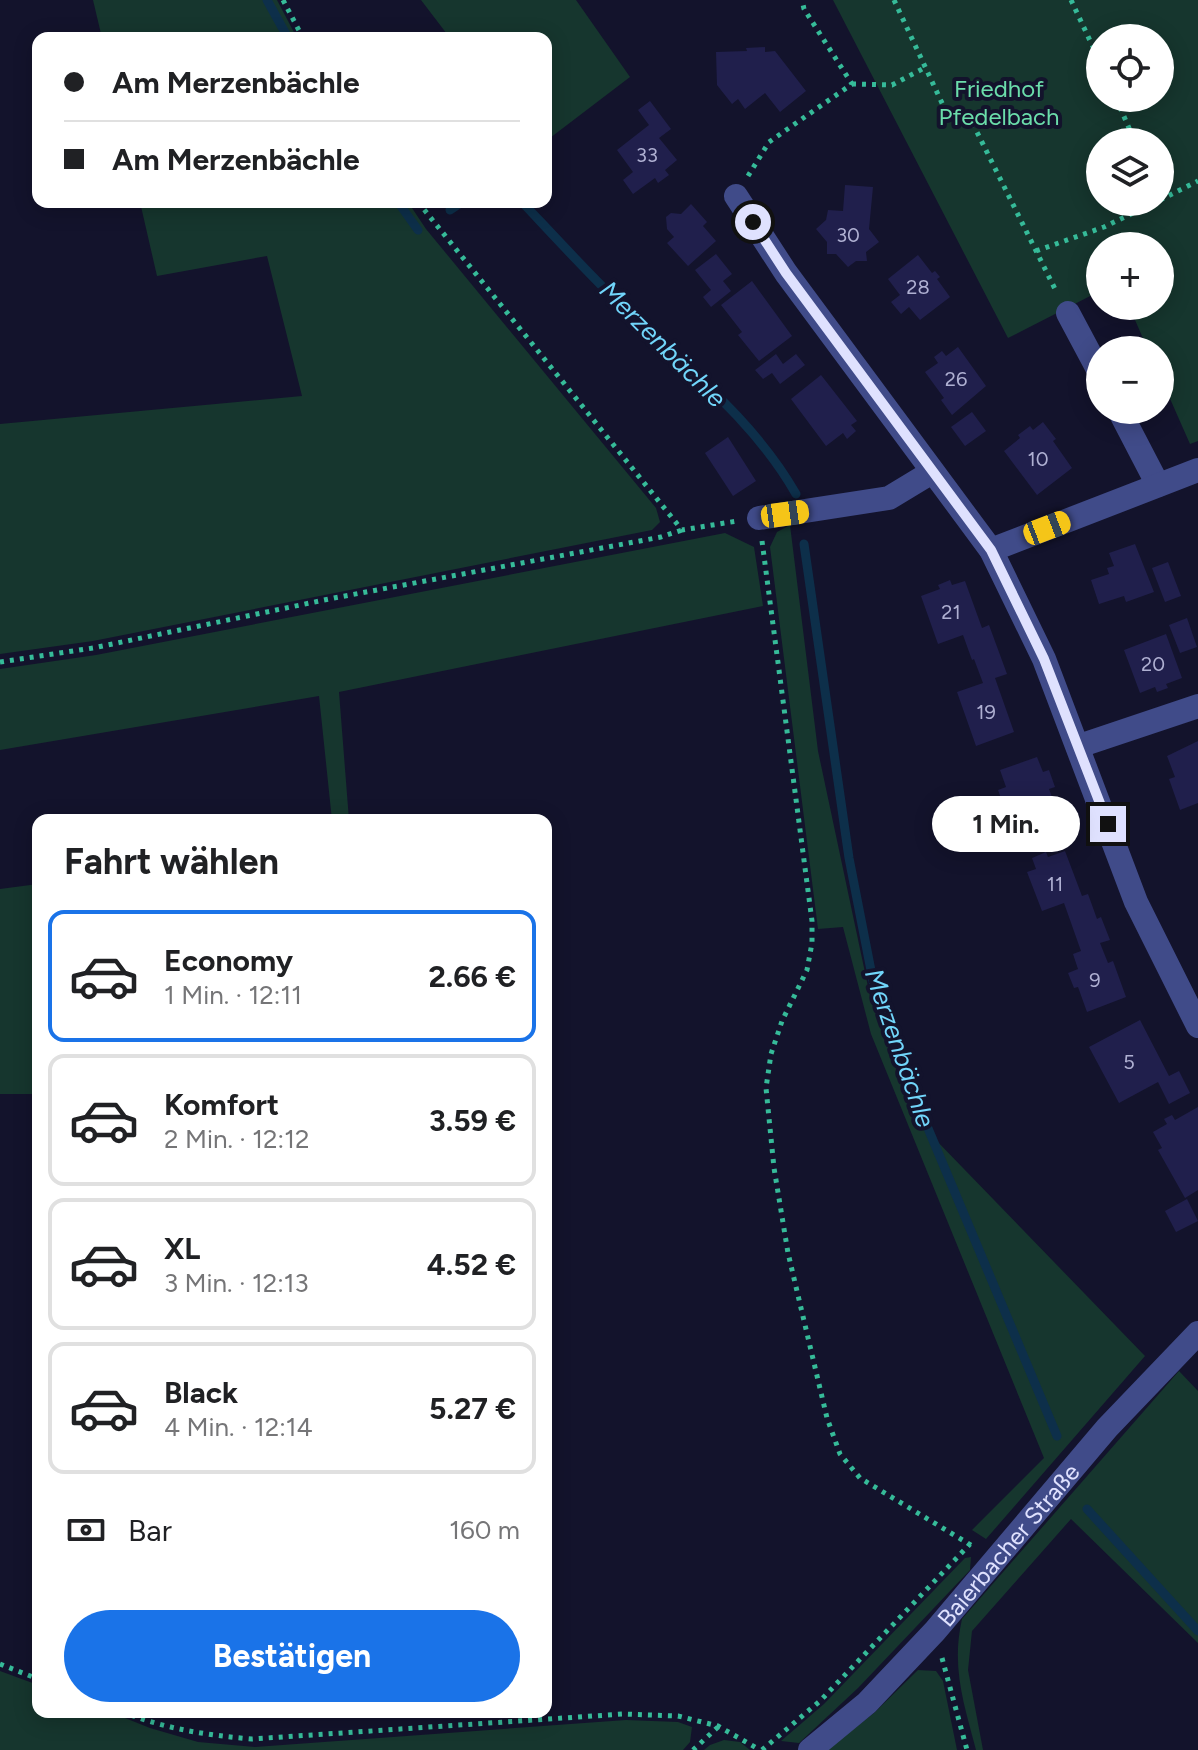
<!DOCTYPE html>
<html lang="de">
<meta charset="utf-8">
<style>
:root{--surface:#fff;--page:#f6f6f6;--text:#202124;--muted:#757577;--line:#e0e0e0;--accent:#1a73e8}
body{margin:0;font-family:Figtree,sans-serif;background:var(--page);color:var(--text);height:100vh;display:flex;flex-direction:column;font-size:30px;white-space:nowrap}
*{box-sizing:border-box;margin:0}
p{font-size:26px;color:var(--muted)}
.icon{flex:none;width:44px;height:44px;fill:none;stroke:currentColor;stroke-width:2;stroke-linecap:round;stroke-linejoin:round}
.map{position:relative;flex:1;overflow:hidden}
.drawer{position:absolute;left:32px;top:814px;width:520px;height:904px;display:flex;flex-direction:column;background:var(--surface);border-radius:16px;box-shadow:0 4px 20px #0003}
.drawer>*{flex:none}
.banner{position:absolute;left:32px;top:32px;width:520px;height:176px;border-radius:16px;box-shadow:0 4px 20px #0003;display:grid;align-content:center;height:176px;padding:0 32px;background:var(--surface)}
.buttons{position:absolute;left:1086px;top:24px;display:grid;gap:16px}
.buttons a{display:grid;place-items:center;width:88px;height:88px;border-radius:50%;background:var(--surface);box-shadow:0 4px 20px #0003;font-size:40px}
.end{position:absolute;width:36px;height:36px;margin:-18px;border:10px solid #dfe1fe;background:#111;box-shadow:0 0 0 4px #111}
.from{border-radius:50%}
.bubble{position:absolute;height:56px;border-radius:28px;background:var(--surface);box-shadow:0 4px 20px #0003;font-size:26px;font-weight:700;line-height:56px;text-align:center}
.car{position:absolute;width:24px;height:48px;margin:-24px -12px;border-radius:10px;box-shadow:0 0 6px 2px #0007;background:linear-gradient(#f5c518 24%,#345 0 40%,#f5c518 0 76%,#345 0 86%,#f5c518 0)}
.banner b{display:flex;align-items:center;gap:28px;height:76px;font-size:30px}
.banner b+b{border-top:2px solid var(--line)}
.banner i{width:20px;height:20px;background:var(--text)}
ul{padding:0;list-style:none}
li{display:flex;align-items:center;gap:24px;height:132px;margin:0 16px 12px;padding:0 16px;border:4px solid var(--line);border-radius:16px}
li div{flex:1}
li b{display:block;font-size:30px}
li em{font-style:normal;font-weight:700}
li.active{border-color:var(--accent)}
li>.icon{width:72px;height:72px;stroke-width:1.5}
h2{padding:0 32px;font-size:36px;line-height:96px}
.pay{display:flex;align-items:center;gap:20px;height:88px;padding:0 32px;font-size:30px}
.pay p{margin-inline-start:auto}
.primary-button{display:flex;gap:16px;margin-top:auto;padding:16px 32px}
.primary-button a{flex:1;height:92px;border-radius:48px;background:var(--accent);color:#fff;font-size:32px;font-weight:700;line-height:92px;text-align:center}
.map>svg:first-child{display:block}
.green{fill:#16362e;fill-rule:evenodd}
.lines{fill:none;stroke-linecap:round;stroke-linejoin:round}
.stream{stroke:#0d2f4a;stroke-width:9}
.building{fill:#201f4c}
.path{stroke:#36bb99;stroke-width:5;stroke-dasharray:4 6;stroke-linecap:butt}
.minor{stroke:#404b89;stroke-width:24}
.route{stroke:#dfe1fe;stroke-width:10}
.labels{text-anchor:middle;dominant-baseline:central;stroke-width:8;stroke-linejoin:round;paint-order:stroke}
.number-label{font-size:20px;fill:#afb0d2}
.park-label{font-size:24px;fill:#6bddab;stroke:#13132c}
.street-label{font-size:24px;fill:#dfe1fe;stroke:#13132c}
.water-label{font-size:26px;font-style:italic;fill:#71d5fa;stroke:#13132c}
</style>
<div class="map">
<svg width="1198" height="1750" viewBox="0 0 1198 1750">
<rect width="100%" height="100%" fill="#13132c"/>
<!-- green -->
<g class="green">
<polygon points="93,0 277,0 297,38 102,38"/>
<polygon points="421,0 576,0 630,77 546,141 546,38 450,38"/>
<path d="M833,0H1198V441L1190,444L1160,376V350H1148L1129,306H1160V246H1100V291L1008,338ZM1100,38H1160V98H1100ZM1100,142H1160V202H1100Z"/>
<polygon points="140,202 408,202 426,229 656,508 660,522 652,530 93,641 0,654 0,424 302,396 267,256 157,276"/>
<polygon points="790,525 818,751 870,996 933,1137 1145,1356 986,1539 972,1530 1044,1458 871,1034 843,927 818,929 770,547 777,532"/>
<polygon points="725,533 754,547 763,606 339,692 349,820 332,820 319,696 0,750 0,669 96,655"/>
<polygon points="38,884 38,1094 0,1094 0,889"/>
<path d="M1179,1371L1198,1391V1643L1071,1519L972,1631L968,1670L983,1750H976C964,1704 951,1667 962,1619Z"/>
<polygon points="971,1557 970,1570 858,1688 799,1743 781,1741 824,1704 965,1558"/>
<polygon points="918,1670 936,1671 943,1681 957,1750 827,1750 874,1713"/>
<polygon points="0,1671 38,1685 38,1712 110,1712 150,1728 198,1742 255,1747 626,1720 678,1722 692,1727 690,1742 683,1750 0,1750"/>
<polygon points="724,1740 740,1742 750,1750 704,1750 710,1745"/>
</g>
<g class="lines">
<!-- stream -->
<g class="stream">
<polyline points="267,0 288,38"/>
<polyline points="398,202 418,230"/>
<path d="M522,202C554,236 586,271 620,304C681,364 753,418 796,494"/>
<polyline points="450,210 462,202"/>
<polyline points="804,544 849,858 875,991 896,1052 1057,1436"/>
<polyline points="1087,1509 1198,1631"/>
</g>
</g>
<!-- building -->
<g class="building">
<polygon points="765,47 765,52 775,51 806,91 780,112 765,93 745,109 738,99 732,104 717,85 716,52 747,51 746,48"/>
<polygon points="650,101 671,129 659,138 677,160 665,170 669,175 658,183 655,178 633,194 623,180 633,172 617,150 649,125 638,110"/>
<polygon points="845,185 873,187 869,229 879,242 866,252 867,261 856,261 848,267 836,254 827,254 827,242 816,229 826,220 828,210 843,211"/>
<polygon points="691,204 707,222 703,226 716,241 688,266 667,243 674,237 667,229 666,217 671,213 681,214"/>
<polygon points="716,254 732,274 723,281 731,291 711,307 703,297 711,290 695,270"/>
<polygon points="918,255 932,273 935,271 940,277 937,279 950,297 920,320 909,307 901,314 891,302 900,295 888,279"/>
<polygon points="752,281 792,336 759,361 738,335 742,332 721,305"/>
<polygon points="958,347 986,386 952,415 941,400 944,398 925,372 938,363 934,357 942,351 946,356"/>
<polygon points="776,354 783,364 796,354 805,365 780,384 772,373 763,379 755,370"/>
<polygon points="821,375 857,421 851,425 856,431 847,439 843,433 826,446 791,399"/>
<polygon points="972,412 986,431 965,446 951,427"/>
<polygon points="1043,422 1056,439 1053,441 1072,468 1037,495 1004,451 1020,438 1018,435 1030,426 1033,430"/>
<polygon points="728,437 756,481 733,496 705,453"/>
<polygon points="1135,544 1154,592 1126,602 1124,596 1099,604 1091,580 1109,574 1107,568 1114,566 1109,553"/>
<polygon points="1168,562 1181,596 1165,602 1152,568"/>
<polygon points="950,580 952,585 965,581 982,628 989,625 1007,674 995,678 1014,732 976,746 957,692 983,683 974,659 972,660 963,635 938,644 921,596 940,589 938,585"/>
<polygon points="1187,618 1197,647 1180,653 1169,625"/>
<polygon points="1166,634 1182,678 1166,684 1168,688 1157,692 1155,687 1140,693 1124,650"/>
<polygon points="1198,741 1198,803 1180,810 1169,779 1175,777 1167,756"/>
<polygon points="1037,757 1043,772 1049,770 1055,787 1049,789 1055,805 1050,806 1058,830 1027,842 1011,804 1004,807 998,790 1006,787 1000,770"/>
<polygon points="1065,851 1082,896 1088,894 1097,919 1101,917 1110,940 1100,943 1108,963 1113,961 1126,997 1087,1012 1078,987 1074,988 1068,973 1078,969 1073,954 1081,951 1064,903 1042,911 1027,872 1036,869 1032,858 1046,852 1048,857"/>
<polygon points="1140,1020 1169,1076 1179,1071 1190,1093 1169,1104 1158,1082 1119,1103 1089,1047"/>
<polygon points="1198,1107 1198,1190 1185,1198 1158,1150 1162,1148 1153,1132 1167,1124 1164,1119 1172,1115 1175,1120"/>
<polygon points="1187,1199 1198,1221 1176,1232 1165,1211"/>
</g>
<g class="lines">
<!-- path -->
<g class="path">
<polyline points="283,0 303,38"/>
<polyline points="894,0 949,118 968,114 1056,291"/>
<polyline points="1071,0 1100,62"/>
<polyline points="852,84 892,85 926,67"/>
<polyline points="1116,98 1135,142"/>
<polyline points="748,176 769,142 852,84 804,9 802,0"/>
<polyline points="1160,200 1198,181"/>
<polyline points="418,202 682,530 737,521"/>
<polyline points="1036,251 1104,227 1156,202"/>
<polyline points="762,541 812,921 812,943 807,970 782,1021 771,1054 766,1088 774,1168 788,1253 827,1418 840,1454 860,1478 974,1547"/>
<polyline points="0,662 93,648 334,598 661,537 682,530"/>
<polyline points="942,1658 967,1750"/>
<polyline points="0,1664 38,1679"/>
<path d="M122,1712C167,1729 205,1735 252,1739L623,1714L678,1716L718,1726L760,1750"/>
<polyline points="693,1750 718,1727"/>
<polyline points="762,1750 820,1701 970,1544"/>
</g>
<!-- minor -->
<g class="minor">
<polyline points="736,196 786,273 991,550 1044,659 1136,902 1198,1026"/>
<polyline points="1068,313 1100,373"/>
<polyline points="1119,410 1158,485"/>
<polyline points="759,518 889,498 932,472"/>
<polyline points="991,550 1198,470"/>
<polyline points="1079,746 1198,706"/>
<path id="s1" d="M810,1750L867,1703L935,1631L1107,1428L1198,1333"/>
</g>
</g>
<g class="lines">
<!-- route -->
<polyline class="route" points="753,222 786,273 991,550 1044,659 1108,824"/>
</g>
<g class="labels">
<!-- number labels -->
<g class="number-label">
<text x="647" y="155">33</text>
<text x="848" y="235">30</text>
<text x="918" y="287">28</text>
<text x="956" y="379">26</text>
<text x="1038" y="459">10</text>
<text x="951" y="612">21</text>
<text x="1153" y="664">20</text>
<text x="986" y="712">19</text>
<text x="1055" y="884">11</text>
<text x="1095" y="980">9</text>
<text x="1129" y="1062">5</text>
</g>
<!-- park labels -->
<g class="park-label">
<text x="999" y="88">Friedhof<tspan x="999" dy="28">Pfedelbach</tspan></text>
</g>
<!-- street labels -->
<g class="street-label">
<text stroke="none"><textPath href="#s1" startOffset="286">Baierbacher Straße</textPath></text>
</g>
<!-- water labels -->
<g class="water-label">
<text transform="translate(663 344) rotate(45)">Merzenbächle</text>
<text transform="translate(900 1048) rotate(71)">Merzenbächle</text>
</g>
</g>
</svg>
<div class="buttons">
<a><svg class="icon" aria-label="locate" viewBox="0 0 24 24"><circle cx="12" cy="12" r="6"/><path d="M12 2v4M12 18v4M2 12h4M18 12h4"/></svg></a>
<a><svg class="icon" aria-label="layers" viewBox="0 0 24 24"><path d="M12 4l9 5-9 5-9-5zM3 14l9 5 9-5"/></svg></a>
<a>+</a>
<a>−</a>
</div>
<i class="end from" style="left:753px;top:222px"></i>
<i class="end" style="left:1108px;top:824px"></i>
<div class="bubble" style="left:932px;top:796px;width:148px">1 Min.</div>
<i class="car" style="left:785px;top:514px;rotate:82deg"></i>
<i class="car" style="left:1047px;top:528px;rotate:69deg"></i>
<div class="banner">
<b><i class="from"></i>Am Merzenbächle</b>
<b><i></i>Am Merzenbächle</b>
</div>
<section class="drawer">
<h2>Fahrt wählen</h2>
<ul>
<li class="active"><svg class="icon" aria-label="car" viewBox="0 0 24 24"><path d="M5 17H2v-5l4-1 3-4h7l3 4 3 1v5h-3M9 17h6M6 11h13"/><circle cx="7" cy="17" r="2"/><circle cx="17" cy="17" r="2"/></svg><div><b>Economy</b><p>1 Min. · 12:11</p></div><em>2.66 €</em></li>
<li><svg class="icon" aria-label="car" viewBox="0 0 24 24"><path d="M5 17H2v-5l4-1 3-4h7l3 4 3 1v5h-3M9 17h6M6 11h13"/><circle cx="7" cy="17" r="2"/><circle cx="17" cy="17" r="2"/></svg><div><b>Komfort</b><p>2 Min. · 12:12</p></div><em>3.59 €</em></li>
<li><svg class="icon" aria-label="car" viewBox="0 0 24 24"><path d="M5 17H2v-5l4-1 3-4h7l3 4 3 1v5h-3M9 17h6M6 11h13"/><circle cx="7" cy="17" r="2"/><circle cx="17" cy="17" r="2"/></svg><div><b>XL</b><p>3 Min. · 12:13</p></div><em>4.52 €</em></li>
<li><svg class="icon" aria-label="car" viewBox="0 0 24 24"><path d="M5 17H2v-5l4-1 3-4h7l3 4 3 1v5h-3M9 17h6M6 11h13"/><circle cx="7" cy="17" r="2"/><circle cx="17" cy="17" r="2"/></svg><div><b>Black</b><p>4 Min. · 12:14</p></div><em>5.27 €</em></li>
</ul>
<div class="pay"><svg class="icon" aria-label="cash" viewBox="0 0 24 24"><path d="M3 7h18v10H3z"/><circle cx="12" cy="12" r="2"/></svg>Bar<p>160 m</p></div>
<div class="primary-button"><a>Bestätigen</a></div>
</section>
</div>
